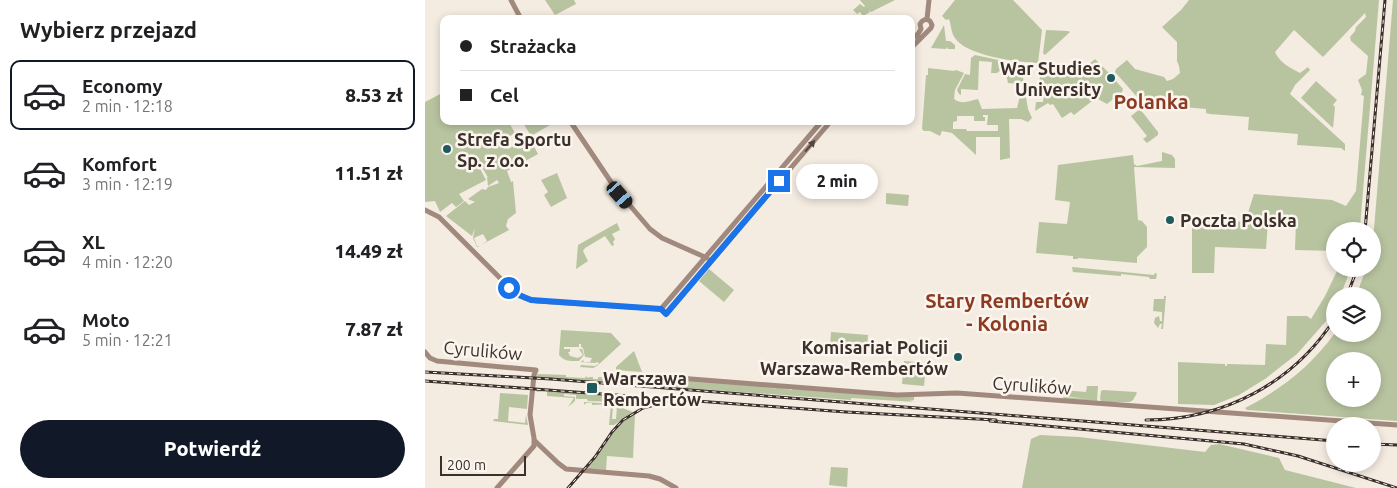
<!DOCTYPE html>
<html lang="pl">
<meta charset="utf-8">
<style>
:root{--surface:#fff;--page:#f6f6f6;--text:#202124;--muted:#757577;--line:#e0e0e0;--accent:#111827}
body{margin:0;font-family:Ubuntu,sans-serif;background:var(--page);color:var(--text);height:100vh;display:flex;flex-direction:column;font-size:19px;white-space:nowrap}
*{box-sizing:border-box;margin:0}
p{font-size:16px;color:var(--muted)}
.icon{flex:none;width:28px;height:28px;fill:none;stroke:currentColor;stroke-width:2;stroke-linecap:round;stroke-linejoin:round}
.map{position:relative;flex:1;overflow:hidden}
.drawer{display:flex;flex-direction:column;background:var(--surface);width:425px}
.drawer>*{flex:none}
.guide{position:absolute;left:15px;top:15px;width:475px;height:110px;border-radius:10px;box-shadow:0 2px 8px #0003;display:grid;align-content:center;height:110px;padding:0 20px;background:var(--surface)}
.tools{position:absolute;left:901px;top:222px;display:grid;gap:10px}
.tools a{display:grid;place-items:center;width:55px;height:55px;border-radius:50%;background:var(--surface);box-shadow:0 2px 8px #0003;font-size:25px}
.scale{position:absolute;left:15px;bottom:12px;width:86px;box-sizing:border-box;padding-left:5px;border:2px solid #3b302b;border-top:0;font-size:14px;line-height:18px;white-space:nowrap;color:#3b302b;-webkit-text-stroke:4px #fbf5ee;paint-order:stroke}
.end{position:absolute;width:22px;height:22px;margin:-11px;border:6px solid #1a73e8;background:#fff;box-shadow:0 0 0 2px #fff}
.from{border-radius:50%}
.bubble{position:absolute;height:35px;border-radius:18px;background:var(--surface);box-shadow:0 2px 8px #0003;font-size:16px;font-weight:800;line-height:35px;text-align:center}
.car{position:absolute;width:15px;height:30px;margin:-15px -8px;border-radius:6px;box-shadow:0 0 4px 1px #0007;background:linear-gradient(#222 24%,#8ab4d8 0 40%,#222 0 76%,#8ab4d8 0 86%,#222 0)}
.guide b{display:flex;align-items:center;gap:18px;height:48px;font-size:19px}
.guide b+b{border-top:1px solid var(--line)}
.guide i{width:12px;height:12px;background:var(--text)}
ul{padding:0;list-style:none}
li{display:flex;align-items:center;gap:15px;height:70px;margin:0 10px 8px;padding:0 10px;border:2px solid transparent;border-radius:10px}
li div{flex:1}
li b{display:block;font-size:19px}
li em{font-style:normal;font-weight:800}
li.active{border-color:var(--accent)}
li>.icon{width:45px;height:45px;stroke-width:1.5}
h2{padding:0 20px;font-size:22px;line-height:60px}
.action{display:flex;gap:10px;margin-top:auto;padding:10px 20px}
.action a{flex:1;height:58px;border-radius:30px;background:var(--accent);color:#fff;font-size:20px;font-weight:800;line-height:58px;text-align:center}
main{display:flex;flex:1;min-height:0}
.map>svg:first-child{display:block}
.green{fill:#b8c4a0;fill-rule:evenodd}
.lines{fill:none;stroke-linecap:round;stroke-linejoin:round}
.secondary{stroke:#a18a7d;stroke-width:5}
.rail-casing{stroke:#3b302b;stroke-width:3}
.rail{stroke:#fbf5ee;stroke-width:1;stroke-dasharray:4;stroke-linecap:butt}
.oneway{fill:#544640}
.route{stroke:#1a73e8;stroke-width:6}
.poi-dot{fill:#1f5a5e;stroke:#fbf5ee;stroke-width:2}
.labels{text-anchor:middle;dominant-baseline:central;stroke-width:5;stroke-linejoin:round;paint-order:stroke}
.poi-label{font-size:18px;font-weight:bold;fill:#3b302b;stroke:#fbf5ee;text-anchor:start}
.street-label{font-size:18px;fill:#3b302b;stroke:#fbf5ee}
.quarter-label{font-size:20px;font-weight:bold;fill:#8c3b22;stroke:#fbf5ee}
</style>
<main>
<section class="drawer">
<h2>Wybierz przejazd</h2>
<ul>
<li class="active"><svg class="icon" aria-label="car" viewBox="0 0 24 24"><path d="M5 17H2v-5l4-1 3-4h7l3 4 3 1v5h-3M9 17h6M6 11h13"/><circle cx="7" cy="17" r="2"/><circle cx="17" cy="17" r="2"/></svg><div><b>Economy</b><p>2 min · 12:18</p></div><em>8.53 zł</em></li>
<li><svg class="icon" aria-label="car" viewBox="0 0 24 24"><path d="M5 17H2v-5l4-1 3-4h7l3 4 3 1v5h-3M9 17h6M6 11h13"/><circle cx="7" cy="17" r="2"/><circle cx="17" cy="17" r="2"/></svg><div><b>Komfort</b><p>3 min · 12:19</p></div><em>11.51 zł</em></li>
<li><svg class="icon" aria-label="car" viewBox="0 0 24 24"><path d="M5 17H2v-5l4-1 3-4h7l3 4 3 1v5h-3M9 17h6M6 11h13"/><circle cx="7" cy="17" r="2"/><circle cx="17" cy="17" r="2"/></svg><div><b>XL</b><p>4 min · 12:20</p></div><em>14.49 zł</em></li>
<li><svg class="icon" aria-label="car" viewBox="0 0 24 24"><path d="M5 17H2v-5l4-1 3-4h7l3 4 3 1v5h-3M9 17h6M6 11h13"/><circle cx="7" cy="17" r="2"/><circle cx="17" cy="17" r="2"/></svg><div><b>Moto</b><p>5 min · 12:21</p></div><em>7.87 zł</em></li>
</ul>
<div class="action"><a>Potwierdź</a></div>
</section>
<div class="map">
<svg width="972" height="488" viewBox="0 0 972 488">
<rect width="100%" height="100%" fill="#f4ebe1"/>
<!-- green -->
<g class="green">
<polygon points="120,0 149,0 151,4 130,15"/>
<polygon points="435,0 470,0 446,12 444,10 445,12 438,16 435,12 432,14 428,10 435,4 439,7 440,6"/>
<path d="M530,0H588L617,30L613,63C592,62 542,56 530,38C526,33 526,24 524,19L521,20L517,16Z"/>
<path d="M764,0H954L935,227V231H910V251L870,250L871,221H843L841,249L790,247L789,273H767V221L770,218L820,222L829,194L907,200L921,206L931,191L939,96L936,95L937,90L933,80L941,74L943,56L926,41L925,37L930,31L931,27L941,17L940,13L898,57L869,30L850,52C854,62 865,68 875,73L883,67L885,70L870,85L865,94L920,144V151L916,148L872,145L873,134L823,130L824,117L785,114L781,113V109L758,107V100L720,106L690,72L691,69L702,60L710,69L739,77L742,81L748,79L755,73L754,66L752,61V42L737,27L756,10Z"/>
<path d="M968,0H972V421L822,410L820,408C858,388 884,368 910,333L948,334V296H931L941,269H948V241ZM910,361H948V399H910Z"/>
<polygon points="519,25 521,41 525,41 530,45 530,49 523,49 522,47 521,49 506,48"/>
<polygon points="621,30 643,31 645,32 620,55 618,53"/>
<polygon points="550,55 596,65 599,84 583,83 581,73 576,70 572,73 566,73 567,62 554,61 553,90 536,89 536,95 534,94 532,90 540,74 545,75 546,58"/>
<polygon points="670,59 683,72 698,89 697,92 682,104 671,98 649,115 646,112 637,118 628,104 625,105 623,103 610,111 611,102 618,102 619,94 613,94 616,67 635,74 650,76"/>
<path d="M503,68L529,71L531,70L539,73L530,90L529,99C537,105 544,101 553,99L557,109L592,108L596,92L598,90L600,91L603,109L607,118L603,122L596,119H584L585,158L575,160V137H551V155L527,133L517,131L515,136L505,131H499L497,129L501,75H503ZM558,115H563L562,125H573V131H542L541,129H528V122L532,121V116H549V121H560V117H558Z"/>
<polygon points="891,81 912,100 908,105 910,107 908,128 876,98"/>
<polygon points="19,92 19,121 83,121 90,133 77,141 83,149 104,137 113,154 82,171 86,182 88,181 91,213 83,219 81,226 84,230 56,245 62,241 58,234 49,238 52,246 55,246 52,247 48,238 50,228 47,236 21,216 40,201 44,205 50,202 43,199 57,189 61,190 63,187 74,183 72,180 63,186 62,177 63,176 62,176 52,158 50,159 61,180 34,194 39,201 31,207 27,203 15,212 10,201 0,202 0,102"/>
<polygon points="715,109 733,132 733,135 722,143 718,139 722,136 706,116"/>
<polygon points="97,121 132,121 106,136"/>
<polygon points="737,152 747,155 750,159 750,168 709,167 713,220 717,221 722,227 722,247 712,257 712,263 654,258 652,259 648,259 648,256 611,253 614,222 642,224 645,202 630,200 633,165 708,155 709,164 712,166 737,161"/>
<polygon points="132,173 142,198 126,207 119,195 123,192 116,180"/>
<polygon points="461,193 484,195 483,206 461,204"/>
<polygon points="192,223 195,230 187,234 190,239 188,242 189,245 187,246 180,236 160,248 158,251 163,261 151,269 153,245"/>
<polygon points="647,267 729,275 730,273 732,274 731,279 725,279 724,277 696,274 696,276 648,272"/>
<polygon points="284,269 309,290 299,302 274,281"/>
<polygon points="913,269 926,269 915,296 910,296 910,307 902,320 872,354 840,379 814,395 789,405 753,404 753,362 800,364 800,366 802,366 802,364 840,365 841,344 861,345 862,316 882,316 886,319 900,296"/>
<polygon points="739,296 741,296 738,329 736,329 737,324 735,324 733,328 729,323 730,318 734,316 735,321 737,321 737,312 728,311 729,299 739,299"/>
<path d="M136,330L186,333L196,344L172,366L168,368L155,367L156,365L170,366L174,364L173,362L170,363L156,362L158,360L159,362H165L167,358L160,357L158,348L156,347V344H154V347H139V349H145V352H143L145,356L153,358L158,355L154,349H157L159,355L154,361C145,361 140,362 134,355Z"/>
<polygon points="406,332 443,335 442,351 405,348"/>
<polygon points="209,351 217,372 191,370 191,367"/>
<polygon points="479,361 501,363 499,386 477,384"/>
<polygon points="113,374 141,375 141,377 160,378 161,376 163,378 164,377 168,377 168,379 173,379 173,377 233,381 234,378 349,387 349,389 351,387 367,390 367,389 489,396 489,400 484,401 490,402 426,398 426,400 111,377"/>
<polygon points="662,386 673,386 672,401 639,399 638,397 663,399 638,396 638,390 661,392"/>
<polygon points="110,389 207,397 208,399 233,402 214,409 212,403 163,401 162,399 151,399 151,395 139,394 139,396 150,397 150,401 143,407 149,398 122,396 122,391 112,392"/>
<polygon points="678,390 711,392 712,393 708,400 705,402 677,402 675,399 676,391"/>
<polygon points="75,393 103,395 102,409 84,407 83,421 100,423 101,415 103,425 68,421 69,419 73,419"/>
<polygon points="159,402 190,404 190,406 188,406 187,419 191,419 192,406 208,412 189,425 184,425 186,404 167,405 167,403 161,403 159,405"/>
<path d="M210,414L208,458L182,456L181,470L162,469C178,451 188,425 210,414Z"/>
<polygon points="615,435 654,437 780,452 786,445 794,444 854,458 860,470 931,488 597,488 606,439"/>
<polygon points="406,467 423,468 422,487 404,485"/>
</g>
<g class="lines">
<!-- secondary -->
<g class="secondary">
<polyline points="86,0 96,19"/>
<polyline points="502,19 504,0"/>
<path d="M486,40L493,34L496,29L495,24C497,20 501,18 505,21L507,25L506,28L486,48"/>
<polyline points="145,121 190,188 225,229 237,238 282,258"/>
<polyline points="0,210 14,217 88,291 100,298 112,301 236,309 241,314 406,121"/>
<polyline points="236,309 397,121"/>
<polyline points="0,352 5,358 12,361 111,370 109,375 105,415 109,438 109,446 72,488"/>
<polyline points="241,377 472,395 532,393 972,425"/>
<polyline points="110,441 133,463 141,469 224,476 235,479 251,488"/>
</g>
<defs>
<g id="rail">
<polyline points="940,231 960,0"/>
<polyline points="922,296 932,269"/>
<polyline points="0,372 126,379 910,441"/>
<polyline points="0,381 421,412 571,420"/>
<path d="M721,420C798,420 869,383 910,318"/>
<polyline points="565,421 819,444 873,456 972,488"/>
<polyline points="948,444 972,445"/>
<polyline points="143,488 170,457 187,432 198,420 218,408 241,402"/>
</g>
</defs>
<!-- rail casing -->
<use href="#rail" class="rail-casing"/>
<!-- rail -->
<use href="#rail" class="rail"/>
</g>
<!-- one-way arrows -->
<defs><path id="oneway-solid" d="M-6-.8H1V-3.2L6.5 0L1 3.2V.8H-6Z" transform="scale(1.25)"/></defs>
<use class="oneway" href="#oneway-solid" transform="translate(385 146) rotate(-49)"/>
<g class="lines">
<!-- route -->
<polyline class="route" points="84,288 94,295 106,300 236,309 241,314 354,181"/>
</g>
<!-- markers -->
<g class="poi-dot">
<circle cx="686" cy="78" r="5"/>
<circle cx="22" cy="149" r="5"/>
<circle cx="745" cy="220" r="5"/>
<circle cx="533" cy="357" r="5"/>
<rect x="161" y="382" width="12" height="12" rx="2.5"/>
</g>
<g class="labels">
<!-- poi labels -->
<g class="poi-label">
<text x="676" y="68" text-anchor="end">War Studies<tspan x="676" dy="21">University</tspan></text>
<text x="32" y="139">Strefa Sportu<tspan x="32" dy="21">Sp. z o.o.</tspan></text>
<text x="755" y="220">Poczta Polska</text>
<text x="523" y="347" text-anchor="end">Komisariat Policji<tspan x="523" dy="21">Warszawa-Rembertów</tspan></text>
<text x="178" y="378">Warszawa<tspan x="178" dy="21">Rembertów</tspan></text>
</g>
<!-- street labels -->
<g class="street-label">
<text transform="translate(58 350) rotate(5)">Cyrulików</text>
<text transform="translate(607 385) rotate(4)">Cyrulików</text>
</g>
<!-- quarter labels -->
<g class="quarter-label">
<text x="726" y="101">Polanka</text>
<text x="582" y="300">Stary Rembertów<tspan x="582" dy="23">- Kolonia</tspan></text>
</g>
</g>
</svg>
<div class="tools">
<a><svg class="icon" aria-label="locate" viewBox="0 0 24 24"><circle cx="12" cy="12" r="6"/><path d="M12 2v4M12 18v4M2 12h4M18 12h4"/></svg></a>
<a><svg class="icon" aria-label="layers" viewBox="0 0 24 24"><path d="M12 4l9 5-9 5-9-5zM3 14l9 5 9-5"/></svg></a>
<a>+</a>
<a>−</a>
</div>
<div class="scale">200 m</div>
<i class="end from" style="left:84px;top:288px"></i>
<i class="end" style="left:354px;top:181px"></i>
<div class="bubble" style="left:371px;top:164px;width:82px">2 min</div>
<i class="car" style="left:195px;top:195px;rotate:139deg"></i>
<div class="guide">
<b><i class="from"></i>Strażacka</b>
<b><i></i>Cel</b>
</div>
</div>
</main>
